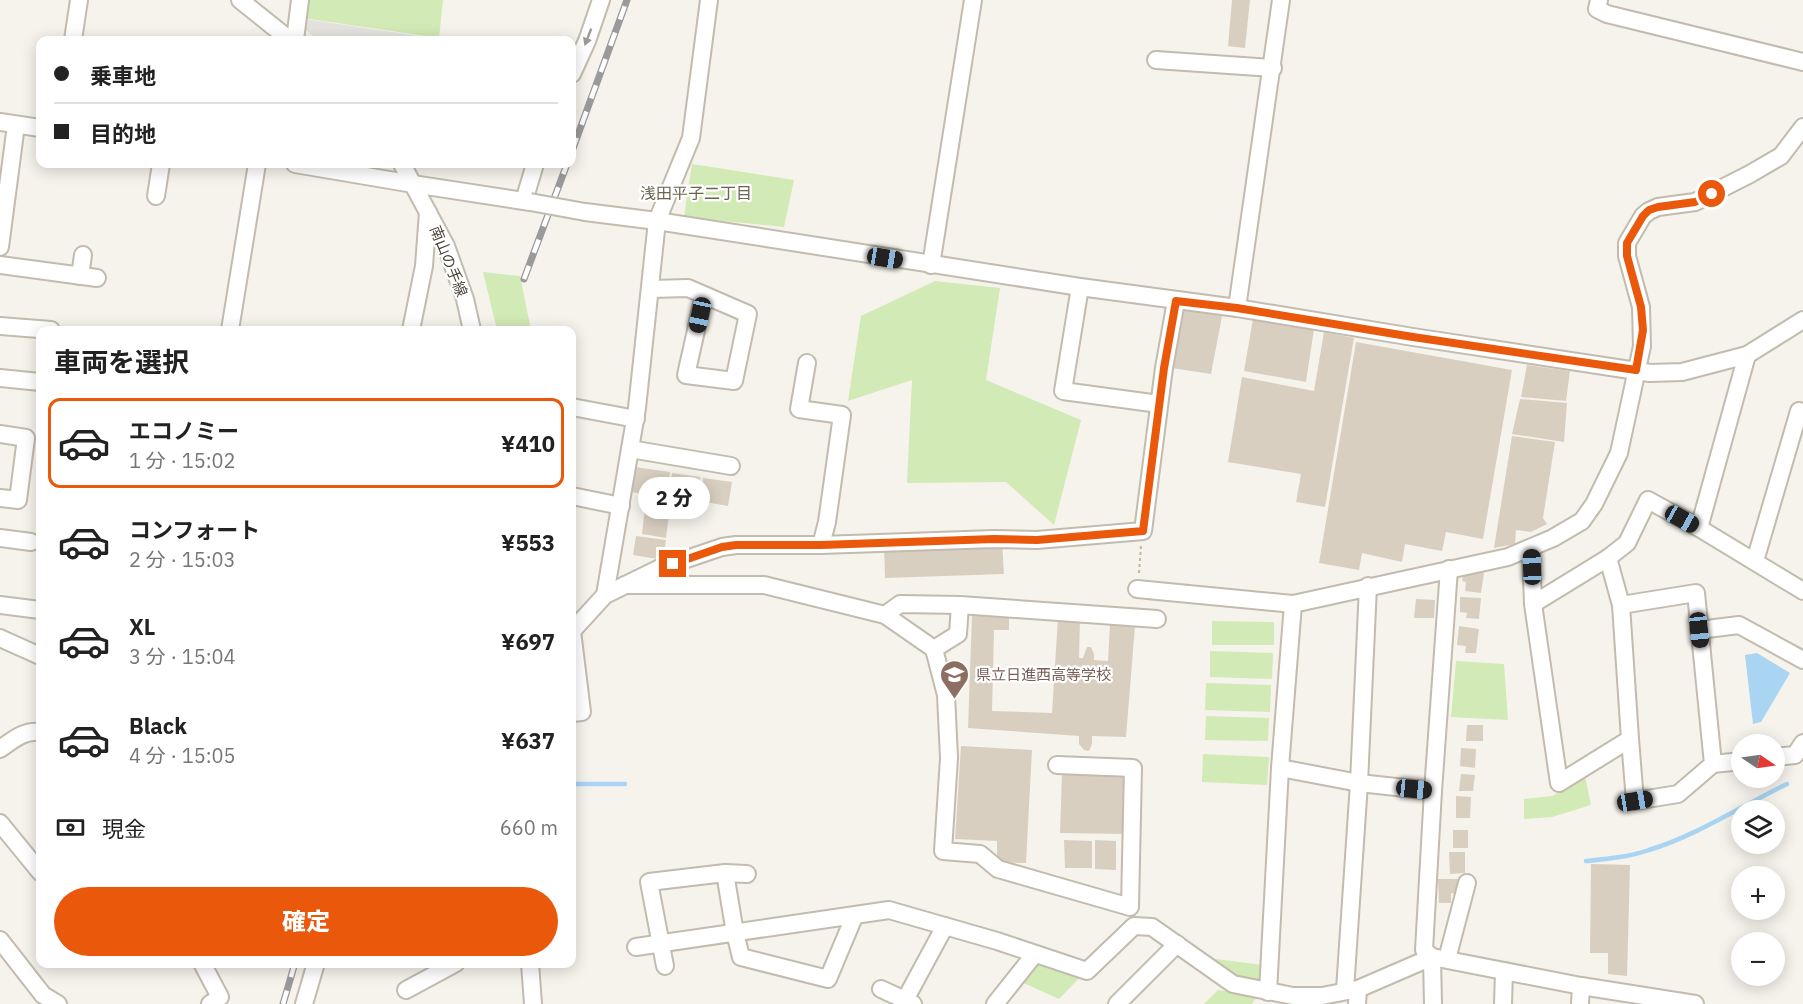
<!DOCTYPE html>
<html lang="ja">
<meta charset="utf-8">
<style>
:root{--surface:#fff;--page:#f6f6f6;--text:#222;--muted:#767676;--line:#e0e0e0;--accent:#ea580c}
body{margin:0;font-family:"IBM Plex Sans","Noto Sans JP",sans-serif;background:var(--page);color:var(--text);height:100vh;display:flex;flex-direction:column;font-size:22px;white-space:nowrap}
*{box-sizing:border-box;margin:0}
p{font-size:20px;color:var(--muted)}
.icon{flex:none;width:33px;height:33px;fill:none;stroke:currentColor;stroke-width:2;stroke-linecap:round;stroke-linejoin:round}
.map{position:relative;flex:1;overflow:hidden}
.panel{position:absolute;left:36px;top:326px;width:540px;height:642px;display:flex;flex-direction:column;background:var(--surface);border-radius:12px;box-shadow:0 3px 15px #0003}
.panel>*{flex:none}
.top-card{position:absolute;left:36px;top:36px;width:540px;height:132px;border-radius:12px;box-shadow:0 3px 15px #0003;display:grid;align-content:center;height:132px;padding:0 18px;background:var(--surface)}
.needle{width:39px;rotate:103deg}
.buttons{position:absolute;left:1731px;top:734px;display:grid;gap:12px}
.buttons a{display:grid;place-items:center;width:54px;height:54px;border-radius:50%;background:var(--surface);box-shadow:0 3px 15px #0003;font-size:30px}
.end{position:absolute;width:27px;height:27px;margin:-14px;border:8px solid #ea580c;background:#fff;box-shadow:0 0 0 3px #fff}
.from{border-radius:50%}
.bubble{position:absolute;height:42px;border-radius:21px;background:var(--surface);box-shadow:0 3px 15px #0003;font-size:20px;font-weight:800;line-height:42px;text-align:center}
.car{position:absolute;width:18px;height:36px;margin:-18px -9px;border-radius:8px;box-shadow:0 0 4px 2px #0007;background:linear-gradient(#222 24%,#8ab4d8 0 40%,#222 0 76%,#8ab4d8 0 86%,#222 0)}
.top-card b{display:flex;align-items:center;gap:21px;height:57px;font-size:22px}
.top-card b+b{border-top:2px solid var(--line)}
.top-card i{width:15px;height:15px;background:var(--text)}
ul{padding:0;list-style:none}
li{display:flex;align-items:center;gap:18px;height:90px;margin:0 12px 9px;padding:0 6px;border:3px solid transparent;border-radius:12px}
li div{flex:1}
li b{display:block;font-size:22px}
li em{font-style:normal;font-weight:800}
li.selected{border-color:var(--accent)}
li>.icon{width:54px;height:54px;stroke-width:1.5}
h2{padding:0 18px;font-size:27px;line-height:72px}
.pay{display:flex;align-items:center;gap:15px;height:66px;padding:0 18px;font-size:22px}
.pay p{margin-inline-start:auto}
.cta{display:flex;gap:12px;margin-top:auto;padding:12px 18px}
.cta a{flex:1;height:69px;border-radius:36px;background:var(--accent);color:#fff;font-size:24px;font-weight:800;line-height:69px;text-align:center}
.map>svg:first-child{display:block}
.green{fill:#d2eab5}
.parking{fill:#e5e3e0}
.water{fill:#a9d4f2}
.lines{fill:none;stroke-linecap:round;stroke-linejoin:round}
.stream{stroke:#a9d4f2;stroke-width:4.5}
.building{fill:#d8cfc1}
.minor-casing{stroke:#c2bbae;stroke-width:20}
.path{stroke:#c4b79f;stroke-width:2;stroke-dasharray:3 3;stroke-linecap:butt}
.minor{stroke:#fff;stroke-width:16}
.rail-casing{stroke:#9a9a9a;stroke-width:7}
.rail{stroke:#fff;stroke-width:4.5;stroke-dasharray:14;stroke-linecap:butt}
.minor-bridge-casing{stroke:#c2bbae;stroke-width:20;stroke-linecap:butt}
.minor-bridge{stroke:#fff;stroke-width:16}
.oneway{fill:#9c9892}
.route{stroke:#ea580c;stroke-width:8}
.labels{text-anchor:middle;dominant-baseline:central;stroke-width:4.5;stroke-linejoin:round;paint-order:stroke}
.street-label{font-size:15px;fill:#4b4439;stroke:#fff}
.education-label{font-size:15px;fill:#785e54;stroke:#fff;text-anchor:start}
.neighbourhood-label{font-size:16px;fill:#6e6250;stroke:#fff}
</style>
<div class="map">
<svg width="1803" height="1004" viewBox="0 0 1803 1004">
<rect width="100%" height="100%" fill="#f6f3ec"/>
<!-- green -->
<g class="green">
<polygon points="305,0 443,0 439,38 303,18"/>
<polygon points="692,164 794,180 784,227 684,217"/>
<polygon points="483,272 520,276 531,330 497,330"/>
<polygon points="935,281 1000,288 986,380 1081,420 1054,525 1006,482 907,483 912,380 848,401 861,316"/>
<polygon points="1212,621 1274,622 1274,645 1212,645"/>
<polygon points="1210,651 1273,653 1272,679 1210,677"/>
<polygon points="1456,661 1504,664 1508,720 1451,717"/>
<polygon points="1206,683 1271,685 1270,712 1205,710"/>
<polygon points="1206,716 1269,718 1268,741 1205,740"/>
<polygon points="1203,754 1269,757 1267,785 1202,782"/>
<polygon points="1585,776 1591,805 1552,817 1524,819 1524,799 1553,796"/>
<polygon points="1035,957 1085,972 1059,999 1017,980"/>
<polygon points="1208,958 1263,965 1262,985 1237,979"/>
<polygon points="1218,990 1257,996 1252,1004 1204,1004"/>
</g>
<!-- parking -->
<polygon class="parking" points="306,19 439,39 439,40 317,40 305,29"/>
<!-- water -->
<polygon class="water" points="1757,653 1790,673 1761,722 1753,724 1745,655"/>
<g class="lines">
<!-- stream -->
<g class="stream">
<polyline points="572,784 625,784"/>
<path d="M1586,861C1607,859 1629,857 1649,850C1698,835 1741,806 1787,784"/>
</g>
</g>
<!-- building -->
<g class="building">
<polygon points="1232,0 1250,0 1245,48 1228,46"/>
<polygon points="1182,310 1222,316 1211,374 1172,368"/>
<polygon points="1253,319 1314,329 1306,382 1244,371"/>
<polygon points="1324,332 1354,338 1325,507 1296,502 1301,474 1228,462 1242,377 1314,391"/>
<polygon points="1356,342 1512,370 1483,539 1446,532 1442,551 1405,544 1402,562 1362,553 1359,570 1319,563"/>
<polygon points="1527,365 1570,371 1566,401 1521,397"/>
<polygon points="1520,399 1567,403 1564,442 1512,434"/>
<polygon points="1512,436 1555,442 1543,518 1547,524 1531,532 1516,530 1515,544 1494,548"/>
<polygon points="635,467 670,472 667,497 631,492"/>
<polygon points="672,473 700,477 696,501 669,497"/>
<polygon points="703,478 732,482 728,506 700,501"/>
<polygon points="646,497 671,500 666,538 642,534"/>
<polygon points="636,536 666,540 663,560 633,555"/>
<polygon points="1002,542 1004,574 885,578 884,546"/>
<polygon points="1464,571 1484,573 1481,593 1465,591 1466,582 1462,581"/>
<polygon points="1460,597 1481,598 1479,619 1466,618 1467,613 1460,612"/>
<polygon points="1416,599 1435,600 1434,618 1414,618"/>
<polygon points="972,615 1009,616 1009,630 994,630 992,711 1052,713 1058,618 1080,619 1079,658 1083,658 1087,647 1091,647 1094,654 1094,660 1108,661 1110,625 1135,626 1126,737 1092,736 1092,744 1089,751 1084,750 1079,744 1079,736 968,728"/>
<polygon points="1459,626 1479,629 1476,653 1465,653 1466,646 1457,645"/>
<polygon points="1467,725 1483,725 1483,741 1466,741"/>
<polygon points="961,746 1032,750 1026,863 997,862 997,841 955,839"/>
<polygon points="1461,748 1476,749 1475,768 1460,766"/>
<polygon points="1062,774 1125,775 1124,834 1060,833"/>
<polygon points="1461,774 1475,775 1473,791 1459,791"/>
<polygon points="1456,796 1471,797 1470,818 1456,818"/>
<rect x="1453" y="830" width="15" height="18"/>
<polygon points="1064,840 1092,841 1092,868 1065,868"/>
<polygon points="1095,840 1116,841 1116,870 1095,869"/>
<polygon points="1449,852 1465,852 1465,873 1450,874"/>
<polygon points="1591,864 1630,865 1627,976 1608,974 1608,953 1590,953"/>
<polygon points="1438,879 1460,879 1460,887 1456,887 1456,894 1451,893 1451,903 1439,903"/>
</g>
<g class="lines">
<defs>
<g id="minor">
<polyline points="240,0 290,40"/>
<polyline points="1599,0 1597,9 1607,14 1803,62"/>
<polyline points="73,40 79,0"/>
<polyline points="295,40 300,0"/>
<polyline points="1156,60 1273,68"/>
<polyline points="572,74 587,41 601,0"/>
<polyline points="0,122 40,128"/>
<polyline points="295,164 413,184 530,202"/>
<polyline points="402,164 446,246 465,299 472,330"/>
<polyline points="156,196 161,164"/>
<polyline points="524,201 535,164"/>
<polyline points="585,212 657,221 1080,287 1237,308 1413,337 1650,373 1682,372 1747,355 1803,320"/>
<polyline points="0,247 16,125"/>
<polyline points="0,265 97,278"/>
<polyline points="931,265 973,0"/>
<polyline points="80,276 83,255"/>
<polyline points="1080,287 1063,391 1159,404"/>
<polyline points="651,289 688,288 748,314 734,381 686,375 704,295"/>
<polyline points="1237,308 1281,0"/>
<polyline points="0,326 51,330"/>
<polyline points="230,330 257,164"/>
<polyline points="411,330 424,266 428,212"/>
<polyline points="807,363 799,409 842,415 827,522 821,545"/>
<polyline points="0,378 40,382"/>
<polyline points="572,407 636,419"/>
<polyline points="0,434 26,438 18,500 0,498"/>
<polyline points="630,449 731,466"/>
<polyline points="572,496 621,506"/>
<polyline points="1699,528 1747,355"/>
<polyline points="0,538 31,542"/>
<polyline points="1531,548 1533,604 1559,783 1630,739 1621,605 1608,558 1533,604"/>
<polyline points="1608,558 1627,543 1648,500 1699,528 1803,591"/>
<polyline points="1755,561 1799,411 1803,412"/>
<polyline points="625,585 764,585 885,615 934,649 946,695 949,758 943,851 980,854 998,869 1130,907 1133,768 1057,765"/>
<polyline points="1137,589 1293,604 1508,557 1553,538 1582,521 1594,504 1619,453 1642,346 1641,307 1627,256 1627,243 1643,216 1649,211 1658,207 1695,202 1750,174 1781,156 1803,127"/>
<polyline points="605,595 637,408 657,221 691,138 709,0"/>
<polyline points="0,605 40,610"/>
<polyline points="1621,605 1696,593 1713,764 1678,794 1635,801 1630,739"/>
<polyline points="885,615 900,604 960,605 1157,619"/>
<polyline points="1699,630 1739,625 1803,660"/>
<polyline points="572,631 605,595 660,568 722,547 736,545 821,545 994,539 1037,540 1143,531 1164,368 1176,301"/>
<polyline points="0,638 40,656"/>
<polyline points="934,649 958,634 960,605"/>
<polyline points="572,713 582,712 572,631"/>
<path d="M0,749C13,740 24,730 40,732"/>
<polyline points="1774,757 1795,755 1803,743"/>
<polyline points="1713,764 1742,761"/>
<polyline points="1280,768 1359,783 1433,791"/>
<polyline points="0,823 40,872"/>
<polyline points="725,873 747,874"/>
<polyline points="0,940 43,995 58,1004"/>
<polyline points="636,947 889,910 997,941 1087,971 1134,926 1152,927 1233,984 1293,996 1322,996 1358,989 1432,957 1581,986 1695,1004"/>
<polyline points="1447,959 1467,883"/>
<polyline points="202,963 220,997 210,1004"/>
<polyline points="530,963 533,1004"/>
<polyline points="665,966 649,882 725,873 735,933 741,957 828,979 854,917"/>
<polyline points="881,989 905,1000"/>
<polyline points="406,990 456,963"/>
<polyline points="1345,990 1359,783 1368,586"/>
<polyline points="1268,992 1280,768 1293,604"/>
<polyline points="304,1004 316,963"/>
<polyline points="913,1004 905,1000 945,926"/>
<polyline points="995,1004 1034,955"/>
<polyline points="1117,1004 1177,944"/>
<polyline points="1357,1004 1358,989"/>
<polyline points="1433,1004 1432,957 1424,950 1433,791 1449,569"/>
<polyline points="1503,1004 1504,971"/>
<polyline points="1580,1004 1581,986"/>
</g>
</defs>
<!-- minor casing -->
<use href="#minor" class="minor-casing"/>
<!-- path -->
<polyline class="path" points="1139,573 1141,546"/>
<!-- minor -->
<use href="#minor" class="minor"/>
<defs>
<g id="rail">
<polyline points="572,151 627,0"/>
<polyline points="524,279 567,164"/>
<polyline points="283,1004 295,963"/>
</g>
</defs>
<!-- rail casing -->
<use href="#rail" class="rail-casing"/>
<!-- rail -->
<use href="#rail" class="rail"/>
<defs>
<polyline id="minor-bridge" points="530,202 585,212"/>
</defs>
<!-- minor-bridge casing -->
<use href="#minor-bridge" class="minor-bridge-casing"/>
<!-- minor-bridge -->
<use href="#minor-bridge" class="minor-bridge"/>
</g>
<!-- one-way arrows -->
<defs><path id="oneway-solid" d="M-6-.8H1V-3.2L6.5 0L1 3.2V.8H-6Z" transform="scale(1.5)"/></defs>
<use class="oneway" href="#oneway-solid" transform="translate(588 37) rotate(111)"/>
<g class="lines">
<!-- route -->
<polyline class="route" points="673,564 722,547 736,545 821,545 994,539 1037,540 1143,531 1164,368 1176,301 1237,308 1413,337 1636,370 1643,330 1641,307 1627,256 1627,243 1643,216 1649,210 1658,207 1695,202 1712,194"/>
</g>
<!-- icons -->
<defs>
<symbol id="school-pin" viewBox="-11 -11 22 30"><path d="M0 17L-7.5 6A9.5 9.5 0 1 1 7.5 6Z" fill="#8d6e63" stroke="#fff"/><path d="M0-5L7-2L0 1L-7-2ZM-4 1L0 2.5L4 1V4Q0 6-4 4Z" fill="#fff"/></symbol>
</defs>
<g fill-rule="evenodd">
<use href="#school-pin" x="938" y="658" width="33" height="45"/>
</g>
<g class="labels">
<!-- street labels -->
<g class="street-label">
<text transform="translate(449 261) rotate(68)">南山の手線</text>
</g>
<!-- education labels -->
<g class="education-label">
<text x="976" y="674">県立日進西高等学校</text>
</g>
<!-- neighbourhood labels -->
<g class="neighbourhood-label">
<text x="696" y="193">浅田平子二丁目</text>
</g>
</g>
</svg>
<div class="buttons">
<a><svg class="needle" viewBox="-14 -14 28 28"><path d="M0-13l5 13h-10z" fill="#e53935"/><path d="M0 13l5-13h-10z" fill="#767676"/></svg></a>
<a><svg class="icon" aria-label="layers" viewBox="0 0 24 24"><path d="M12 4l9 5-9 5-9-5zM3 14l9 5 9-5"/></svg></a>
<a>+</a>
<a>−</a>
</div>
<i class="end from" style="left:1712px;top:194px"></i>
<i class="end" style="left:673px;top:564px"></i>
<div class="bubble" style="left:638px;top:477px;width:72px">2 分</div>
<i class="car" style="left:885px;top:258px;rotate:99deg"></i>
<i class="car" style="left:700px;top:315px;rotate:192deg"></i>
<i class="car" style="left:1682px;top:519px;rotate:119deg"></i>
<i class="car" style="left:1532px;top:567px;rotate:358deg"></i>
<i class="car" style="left:1699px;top:630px;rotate:174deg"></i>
<i class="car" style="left:1414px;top:789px;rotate:96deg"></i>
<i class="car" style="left:1635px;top:801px;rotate:81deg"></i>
<div class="top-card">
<b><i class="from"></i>乗車地</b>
<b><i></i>目的地</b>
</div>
<section class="panel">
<h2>車両を選択</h2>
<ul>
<li class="selected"><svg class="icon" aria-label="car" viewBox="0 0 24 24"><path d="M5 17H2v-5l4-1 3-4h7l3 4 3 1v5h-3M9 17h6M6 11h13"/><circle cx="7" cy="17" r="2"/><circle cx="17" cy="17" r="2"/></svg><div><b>エコノミー</b><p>1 分 · 15:02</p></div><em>¥410</em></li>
<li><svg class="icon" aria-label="car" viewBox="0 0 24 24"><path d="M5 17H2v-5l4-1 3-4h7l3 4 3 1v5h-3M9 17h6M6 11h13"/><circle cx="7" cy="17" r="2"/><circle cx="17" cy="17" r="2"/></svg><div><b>コンフォート</b><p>2 分 · 15:03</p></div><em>¥553</em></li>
<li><svg class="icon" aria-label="car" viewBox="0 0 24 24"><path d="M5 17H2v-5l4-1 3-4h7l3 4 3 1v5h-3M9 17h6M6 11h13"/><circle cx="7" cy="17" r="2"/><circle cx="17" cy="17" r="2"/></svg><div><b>XL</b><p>3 分 · 15:04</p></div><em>¥697</em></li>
<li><svg class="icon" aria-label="car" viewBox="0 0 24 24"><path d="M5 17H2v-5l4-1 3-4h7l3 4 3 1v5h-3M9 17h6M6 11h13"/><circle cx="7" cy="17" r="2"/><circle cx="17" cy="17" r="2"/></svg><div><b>Black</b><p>4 分 · 15:05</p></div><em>¥637</em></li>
</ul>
<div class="pay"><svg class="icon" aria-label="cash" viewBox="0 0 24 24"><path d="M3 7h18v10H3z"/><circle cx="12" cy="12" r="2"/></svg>現金<p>660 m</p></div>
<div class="cta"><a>確定</a></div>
</section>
</div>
